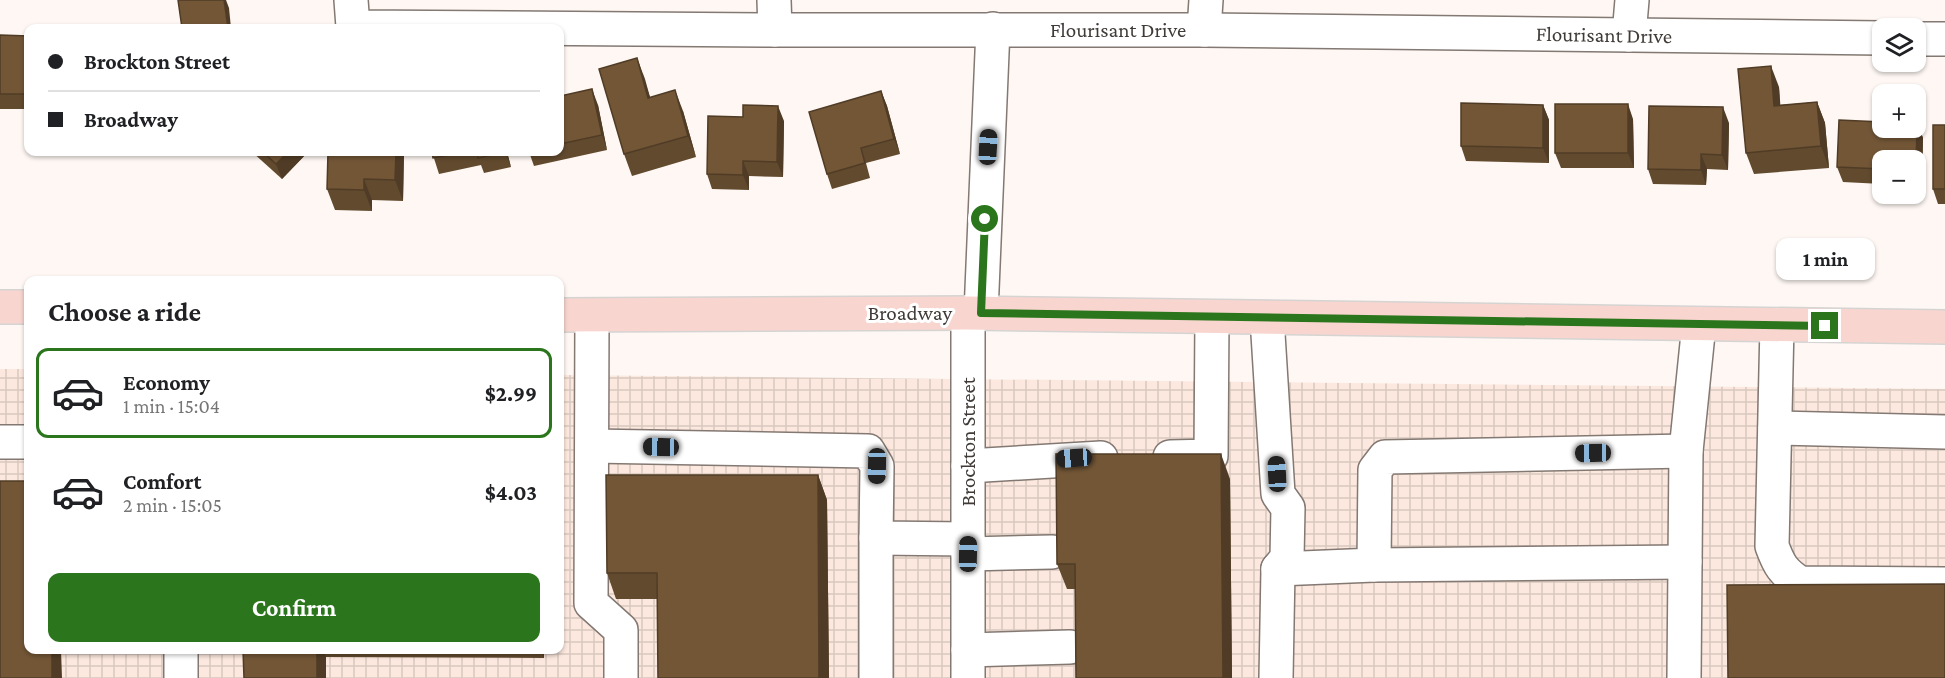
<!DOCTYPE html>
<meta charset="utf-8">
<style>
:root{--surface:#fff;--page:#f2f2f2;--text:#202124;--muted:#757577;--line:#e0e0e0;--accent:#2b761c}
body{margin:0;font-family:"Crimson Pro",serif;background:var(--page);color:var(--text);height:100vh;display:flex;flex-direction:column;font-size:22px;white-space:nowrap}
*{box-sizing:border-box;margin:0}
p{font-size:20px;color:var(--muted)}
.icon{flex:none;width:33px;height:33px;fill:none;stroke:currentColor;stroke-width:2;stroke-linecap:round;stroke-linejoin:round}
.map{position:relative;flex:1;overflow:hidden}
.drawer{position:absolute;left:24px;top:276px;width:540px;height:378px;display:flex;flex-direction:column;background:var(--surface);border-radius:12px;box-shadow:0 2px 4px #0004}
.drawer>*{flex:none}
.guide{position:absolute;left:24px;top:24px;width:540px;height:132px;border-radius:12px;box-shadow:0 2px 4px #0004;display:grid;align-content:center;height:132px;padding:0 24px;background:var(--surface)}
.fabs{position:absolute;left:1872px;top:18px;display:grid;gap:12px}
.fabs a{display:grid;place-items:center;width:54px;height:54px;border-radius:12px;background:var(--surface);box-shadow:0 2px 4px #0004;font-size:30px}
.end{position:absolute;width:27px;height:27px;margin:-14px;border:8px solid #2b761c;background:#fff;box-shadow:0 0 0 3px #fff}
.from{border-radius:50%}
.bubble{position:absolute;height:42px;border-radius:12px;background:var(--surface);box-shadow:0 2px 4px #0004;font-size:20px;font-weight:700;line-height:42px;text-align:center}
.car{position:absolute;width:18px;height:36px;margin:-18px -9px;border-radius:8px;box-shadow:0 0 4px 2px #0007;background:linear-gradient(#222 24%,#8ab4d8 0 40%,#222 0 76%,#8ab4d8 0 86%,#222 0)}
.guide b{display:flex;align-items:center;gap:21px;height:57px;font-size:22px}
.guide b+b{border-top:2px solid var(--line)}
.guide i{width:15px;height:15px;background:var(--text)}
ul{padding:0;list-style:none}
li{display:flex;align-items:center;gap:18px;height:90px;margin:0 12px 9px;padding:0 12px;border:3px solid transparent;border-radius:12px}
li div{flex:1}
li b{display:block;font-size:22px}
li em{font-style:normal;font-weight:700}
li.current{border-color:var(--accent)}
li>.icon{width:54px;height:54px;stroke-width:1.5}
h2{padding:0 24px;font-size:27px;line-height:72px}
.primary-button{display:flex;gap:12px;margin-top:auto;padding:12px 24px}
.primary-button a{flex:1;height:69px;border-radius:12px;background:var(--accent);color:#fff;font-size:24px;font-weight:700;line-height:69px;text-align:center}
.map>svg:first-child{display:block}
.industrial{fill:url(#industrial-grid)}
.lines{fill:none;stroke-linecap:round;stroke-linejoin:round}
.minor-casing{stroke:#837872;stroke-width:36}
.major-casing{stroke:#d5d4d3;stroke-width:36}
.minor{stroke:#fff;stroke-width:33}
.major{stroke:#f8d6cf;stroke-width:33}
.wall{fill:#624a2e}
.shaded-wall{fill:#503c26}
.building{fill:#725636;stroke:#503c26;stroke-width:1.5}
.route{stroke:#2b761c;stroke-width:8}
.labels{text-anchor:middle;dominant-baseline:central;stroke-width:6;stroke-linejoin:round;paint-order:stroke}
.street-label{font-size:21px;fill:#403b38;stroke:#fff}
</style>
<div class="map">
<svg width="1945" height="678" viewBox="0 0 1945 678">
<defs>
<pattern id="industrial-grid" width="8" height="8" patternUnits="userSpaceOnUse" patternTransform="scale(1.5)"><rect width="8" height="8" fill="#fce8de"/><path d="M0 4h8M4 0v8" fill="none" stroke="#d9c8bf"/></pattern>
</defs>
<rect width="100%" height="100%" fill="#fef7f3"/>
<!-- industrial -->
<polygon class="industrial" points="0,369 28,369 28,650 560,650 560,375 1945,389 1945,678 0,678"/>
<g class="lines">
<defs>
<g id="minor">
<polyline points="351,0 353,27 775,30 1204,30 1882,38"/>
<polyline points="774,0 775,30"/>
<polyline points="1204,30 1206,0"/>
<polyline points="1629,35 1632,0"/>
<polyline points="1916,39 1945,39"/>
<polyline points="968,313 968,678"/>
<polyline points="981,313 993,29"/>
<polyline points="592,316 591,603 621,630 621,678"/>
<polyline points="1267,318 1278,494 1288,508 1287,558 1278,569 1276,678"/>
<path d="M1777,325L1772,546C1779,565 1783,572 1800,583L1945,584"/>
<polyline points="1775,428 1945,432"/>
<polyline points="0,442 28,442"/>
<polyline points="592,446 868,451 877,466 876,538 968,539"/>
<polyline points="1170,457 1211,456 1212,317"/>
<polyline points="968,466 1101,458"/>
<polyline points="876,538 876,678"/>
<polyline points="968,554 1052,552"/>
<polyline points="1374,565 1685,562"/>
<polyline points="1278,569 1374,565 1375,470 1385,457 1686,451"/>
<polyline points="181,650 181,678"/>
<polyline points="968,650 1070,647"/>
<polyline points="1684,678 1686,451 1699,324"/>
</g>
<g id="major">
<polyline points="0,307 28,307"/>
<polyline points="560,315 968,313 1945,327"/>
</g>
</defs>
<!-- minor casing -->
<use href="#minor" class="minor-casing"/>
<!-- major casing -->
<use href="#major" class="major-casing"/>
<!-- minor -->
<use href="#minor" class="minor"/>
<!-- major -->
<use href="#major" class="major"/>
</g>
<!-- wall -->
<g class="wall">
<polygon points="0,35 28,36 28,109 0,109"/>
<polygon points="637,58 650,97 683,111 696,157 632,176 624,154"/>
<polygon points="1779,87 1780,105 1817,102 1825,123 1829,168 1754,174 1746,153"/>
<polygon points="881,91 887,106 900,154 866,163 870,178 832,189 827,174"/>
<polygon points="560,96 598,105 607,150 534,166 529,152 560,152"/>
<polygon points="1543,105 1549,120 1549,163 1466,161 1461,146"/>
<polygon points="1633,119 1634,168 1561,168 1555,153"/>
<polygon points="784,121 783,177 749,176 749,190 712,189 707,174"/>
<polygon points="1729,123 1728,170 1707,169 1706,185 1653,184 1648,169"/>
<polygon points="1917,123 1923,138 1922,185 1916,185 1916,160 1882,160 1882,184 1843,182 1837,167"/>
<polygon points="1945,125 1945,204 1938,204 1933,189"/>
<polygon points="252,152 308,152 282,179"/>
<polygon points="328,152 404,152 403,201 372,200 372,211 335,210 327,189"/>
<polygon points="432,152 507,152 511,167 484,173 481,165 439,174"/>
<polygon points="818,475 827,500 829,678 658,678 657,599 616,599 607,573"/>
<polygon points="1230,479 1232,678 1076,678 1075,589 1067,589 1057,564"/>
<polygon points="243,650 544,650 544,658 326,657"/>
</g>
<!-- shaded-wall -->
<g class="shaded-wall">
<polygon points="224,0 226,0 229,8 231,28 228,28"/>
<polygon points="637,58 645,79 656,119 648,98"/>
<polygon points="1771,66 1779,87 1782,127 1774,106"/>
<polygon points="592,89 598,105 607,150 602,135"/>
<polygon points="675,90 683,111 696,157 688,136"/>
<polygon points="881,91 887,106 900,154 894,139"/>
<polygon points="1817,102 1825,123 1829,168 1821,146"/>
<polygon points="1628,104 1633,119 1634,168 1628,153"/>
<polygon points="1543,105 1549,120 1549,163 1543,148"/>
<polygon points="778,106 784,121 783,177 777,162"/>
<polygon points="1723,107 1729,123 1728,170 1722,155"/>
<polygon points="1917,123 1923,138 1922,185 1916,170"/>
<polygon points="288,152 308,152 282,179 276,164"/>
<polygon points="396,152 404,152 403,201 395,180"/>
<polygon points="505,152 507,152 511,167"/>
<polygon points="1701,154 1707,169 1706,185 1701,170"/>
<polygon points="743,161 749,176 749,190 743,175"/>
<polygon points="364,179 372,200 372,211 364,190"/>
<polygon points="1221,454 1230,479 1232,678 1223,678"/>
<polygon points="818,475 827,500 829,678 819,678"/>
<polygon points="52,650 61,650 62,678 52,678"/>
<polygon points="317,650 323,650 326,657 326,678 317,678"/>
<polygon points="541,650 544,650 544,658"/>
</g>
<!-- building -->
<g class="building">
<polygon points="178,0 224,0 228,28 182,28"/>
<polygon points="0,35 28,36 28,94 0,94"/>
<polygon points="637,58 648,98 675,90 688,136 624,154 599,69"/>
<polygon points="1771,66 1774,106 1817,102 1821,146 1746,153 1738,69"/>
<polygon points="592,89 602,135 560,144 560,96"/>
<polygon points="881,91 894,139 861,148 865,163 827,174 809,112"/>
<polygon points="1461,103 1543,105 1543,148 1461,146"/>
<rect x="1555" y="104" width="73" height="49"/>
<polygon points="743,105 778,106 777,162 743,161 743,175 707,174 708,116 743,117"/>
<polygon points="1649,106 1723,107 1722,155 1701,154 1701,170 1648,169"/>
<polygon points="1839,120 1882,122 1882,128 1916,128 1916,123 1917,123 1916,170 1916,160 1882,160 1882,169 1837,167"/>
<rect x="1933" y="125" width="12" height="64"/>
<polygon points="263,152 288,152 276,164"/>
<polygon points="328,152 396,152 395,180 364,179 364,190 327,189"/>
<polygon points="432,152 466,152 433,158"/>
<polygon points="477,152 505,152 478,158"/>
<polygon points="1056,454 1221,454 1223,678 1076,678 1075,564 1057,564"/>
<polygon points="606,475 818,475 819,678 658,678 657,573 607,573"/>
<polygon points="0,481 28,481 28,650 52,650 52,678 0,678"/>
<polygon points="1945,584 1945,678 1728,678 1727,585"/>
<polygon points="243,650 317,650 317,678 244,678"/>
</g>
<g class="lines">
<!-- route -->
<polyline class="route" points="985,219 981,313 1825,326"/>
</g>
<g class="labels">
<!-- street labels -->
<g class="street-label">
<text x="1118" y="30">Flourisant Drive</text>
<text transform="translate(1604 35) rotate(1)">Flourisant Drive</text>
<text x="910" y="313">Broadway</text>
<text transform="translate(968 442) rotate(-90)">Brockton Street</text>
</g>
</g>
</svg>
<div class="fabs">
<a><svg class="icon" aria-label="layers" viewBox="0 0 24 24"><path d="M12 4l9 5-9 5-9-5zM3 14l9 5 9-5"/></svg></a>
<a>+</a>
<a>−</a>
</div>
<i class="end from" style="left:985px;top:219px"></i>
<i class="end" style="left:1825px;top:326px"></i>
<div class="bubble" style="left:1776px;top:238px;width:99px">1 min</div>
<i class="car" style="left:988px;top:147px;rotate:3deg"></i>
<i class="car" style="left:661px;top:447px;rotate:271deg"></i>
<i class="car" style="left:1593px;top:453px;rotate:269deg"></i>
<i class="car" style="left:1074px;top:458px;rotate:266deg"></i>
<i class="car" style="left:877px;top:466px;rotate:181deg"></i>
<i class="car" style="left:1277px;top:474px;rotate:357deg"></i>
<i class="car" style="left:968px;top:554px;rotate:1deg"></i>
<div class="guide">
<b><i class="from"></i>Brockton Street</b>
<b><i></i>Broadway</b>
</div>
<section class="drawer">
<h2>Choose a ride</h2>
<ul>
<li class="current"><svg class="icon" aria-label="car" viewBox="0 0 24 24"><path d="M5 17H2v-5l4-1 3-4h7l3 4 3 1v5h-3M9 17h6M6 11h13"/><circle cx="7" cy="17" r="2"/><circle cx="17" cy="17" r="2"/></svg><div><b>Economy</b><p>1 min · 15:04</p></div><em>$2.99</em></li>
<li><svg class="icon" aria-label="car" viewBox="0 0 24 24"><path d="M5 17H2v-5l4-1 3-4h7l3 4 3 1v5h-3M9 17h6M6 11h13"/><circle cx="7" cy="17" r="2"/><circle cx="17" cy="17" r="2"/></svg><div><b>Comfort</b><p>2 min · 15:05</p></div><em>$4.03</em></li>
</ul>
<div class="primary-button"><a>Confirm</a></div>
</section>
</div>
